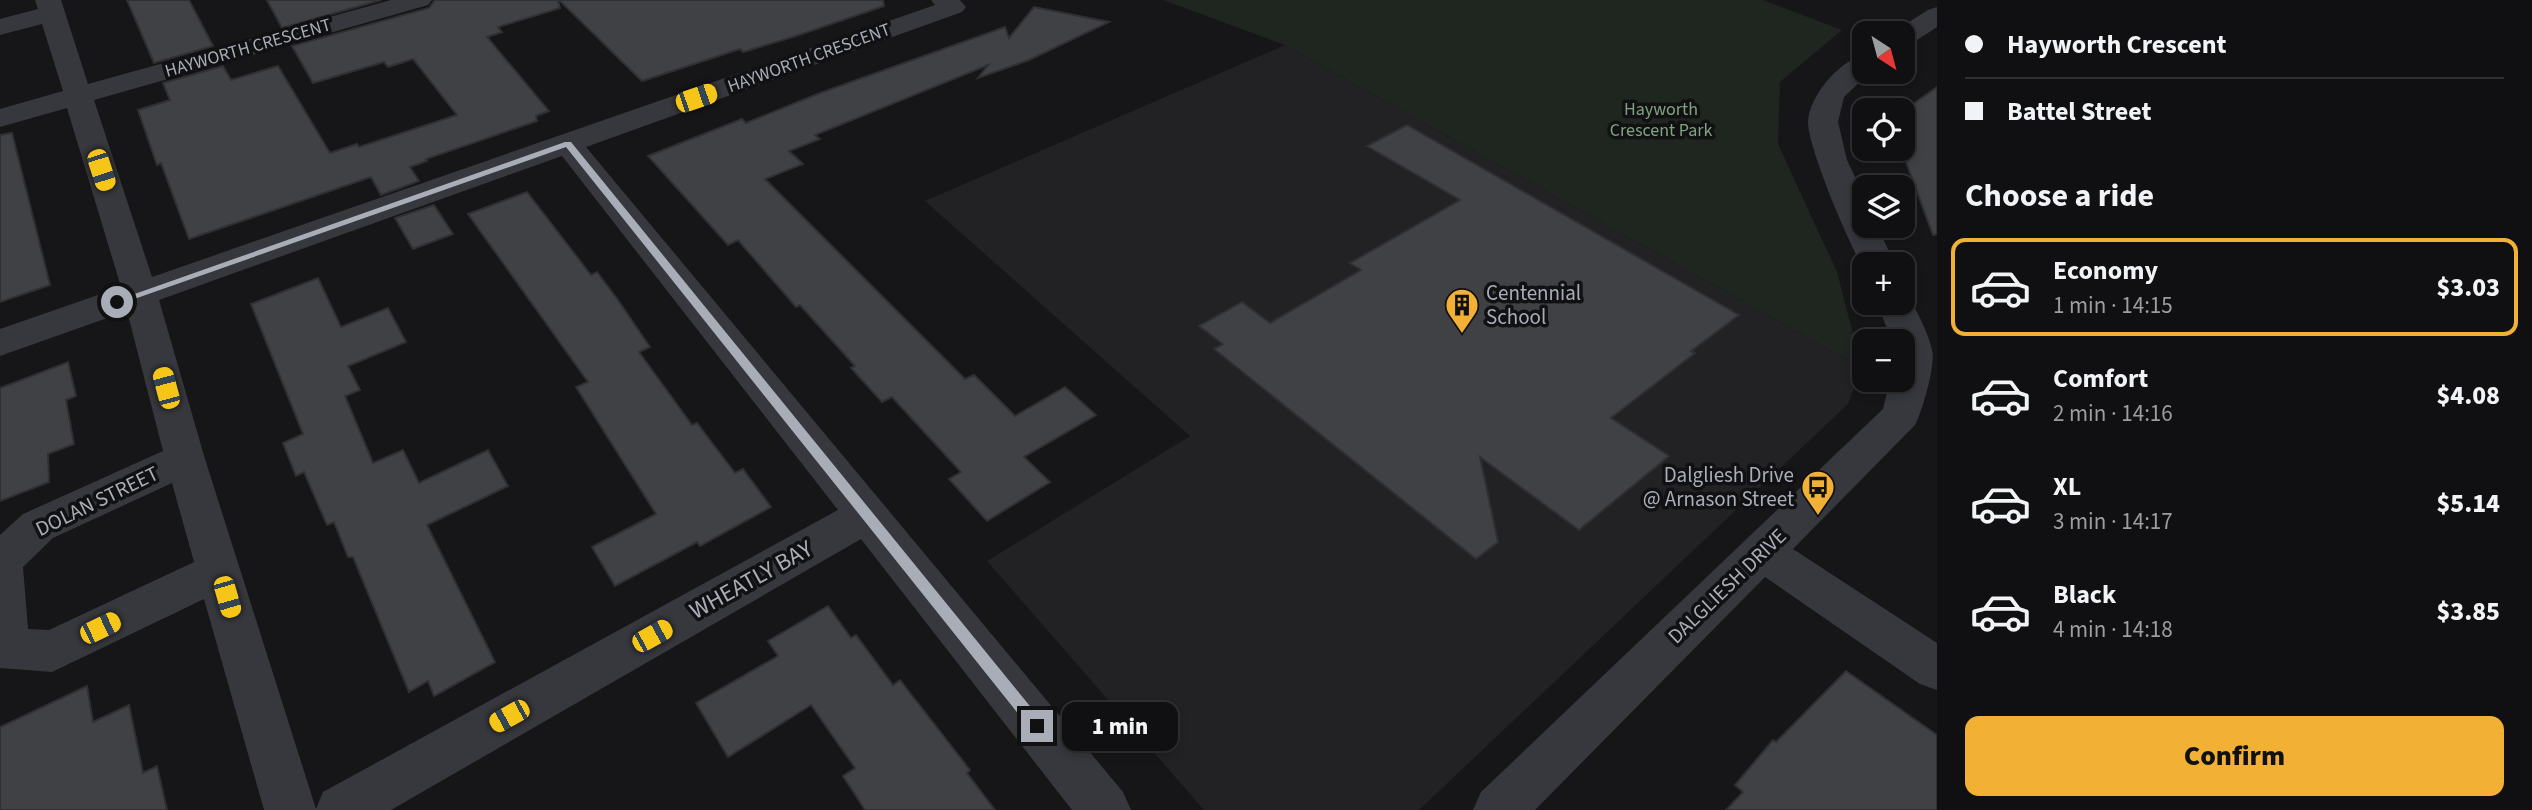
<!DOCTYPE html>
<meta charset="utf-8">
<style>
:root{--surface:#101012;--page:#1e1e20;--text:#f1f3f6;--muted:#9c9d9f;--line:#303032;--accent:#f2b134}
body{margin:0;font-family:"Source Sans 3",sans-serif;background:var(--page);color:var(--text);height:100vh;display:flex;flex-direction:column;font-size:26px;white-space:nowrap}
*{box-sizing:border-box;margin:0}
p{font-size:23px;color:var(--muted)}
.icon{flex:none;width:38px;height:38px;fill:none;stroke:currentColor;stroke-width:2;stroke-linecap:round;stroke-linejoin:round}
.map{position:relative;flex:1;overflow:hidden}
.drawer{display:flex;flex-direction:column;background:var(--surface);width:595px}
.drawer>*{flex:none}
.hud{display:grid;align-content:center;height:154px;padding:0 28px;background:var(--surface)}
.needle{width:46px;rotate:144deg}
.controls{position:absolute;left:1852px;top:21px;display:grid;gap:14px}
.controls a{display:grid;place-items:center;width:63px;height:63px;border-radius:14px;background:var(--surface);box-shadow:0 4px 10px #0003,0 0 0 2px var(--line);font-size:35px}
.end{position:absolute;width:32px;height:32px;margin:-16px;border:9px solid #a8adb8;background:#111;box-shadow:0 0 0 4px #111}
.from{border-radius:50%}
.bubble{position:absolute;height:49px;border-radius:14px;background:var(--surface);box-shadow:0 4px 10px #0003,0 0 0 2px var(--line);font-size:23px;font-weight:800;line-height:49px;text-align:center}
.car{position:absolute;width:21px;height:42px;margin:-21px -10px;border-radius:9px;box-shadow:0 0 5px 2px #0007;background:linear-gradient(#f5c518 24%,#345 0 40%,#f5c518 0 76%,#345 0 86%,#f5c518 0)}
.hud b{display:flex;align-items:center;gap:24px;height:66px;font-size:26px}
.hud b+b{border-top:2px solid var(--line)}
.hud i{width:18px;height:18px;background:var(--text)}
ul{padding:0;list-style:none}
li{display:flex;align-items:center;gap:21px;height:98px;margin:0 14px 10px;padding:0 14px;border:4px solid transparent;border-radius:14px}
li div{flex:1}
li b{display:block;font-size:26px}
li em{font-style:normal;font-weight:800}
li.current{border-color:var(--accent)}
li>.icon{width:63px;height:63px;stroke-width:1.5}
h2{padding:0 28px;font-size:32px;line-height:84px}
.button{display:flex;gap:14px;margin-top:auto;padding:14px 28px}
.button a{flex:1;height:80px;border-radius:14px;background:var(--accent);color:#111;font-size:28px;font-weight:800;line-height:80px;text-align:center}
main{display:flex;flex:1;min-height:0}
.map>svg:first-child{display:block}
.built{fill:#222225}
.green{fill:#1e261f}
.building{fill:#404145;stroke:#303034;stroke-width:2}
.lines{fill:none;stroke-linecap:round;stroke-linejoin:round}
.minor{fill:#37383d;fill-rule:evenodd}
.tertiary{fill:#37383d;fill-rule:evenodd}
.route{fill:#a8adb8}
.labels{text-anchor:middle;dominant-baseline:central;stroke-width:7;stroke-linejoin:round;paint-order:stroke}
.far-street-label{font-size:18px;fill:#a8adb8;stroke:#111113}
.far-park-label{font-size:18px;fill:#7fa381;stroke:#111113}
.poi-label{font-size:21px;fill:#a8adb8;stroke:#111113;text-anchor:start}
.street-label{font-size:21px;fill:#a8adb8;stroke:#111113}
.near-street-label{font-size:24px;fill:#a8adb8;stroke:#111113}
</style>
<main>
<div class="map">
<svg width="1937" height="810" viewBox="0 0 1937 810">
<rect width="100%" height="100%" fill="#161618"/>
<!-- built -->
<polygon class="built" points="1285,45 1862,368 1848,404 1419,810 1204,810 987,561 1190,436 925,201"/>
<!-- green -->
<polygon class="green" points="1163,0 1763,0 1842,30 1780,82 1778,144 1837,272 1862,368 1285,45"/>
<!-- building -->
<g class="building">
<polygon points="127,0 189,0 213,46 154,63"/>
<polygon points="267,0 381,0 282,28"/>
<polygon points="435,0 558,0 560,8 498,27 502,32 487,37 549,111 536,116 537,121 426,159 427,161 410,167 419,181 381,195 371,177 189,239 161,163 157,165 138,110 170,100 163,83 223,66 231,80 278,66 330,153 357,144 359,147 457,115 413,59 388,67 384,62 313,83 292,46 429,8"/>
<polygon points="559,0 883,0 884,6 796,36 743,52 740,49 642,81"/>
<polygon points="1034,7 1109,22 1029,60 978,78 988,65 815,135 820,139 789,151 803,164 765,179 965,379 974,375 1015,416 1065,387 1096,415 1024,457 1050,482 987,521 949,479 961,472 892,397 882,402 851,368 855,366 800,305 796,307 738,240 728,245 648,156 742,119 746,123 820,93 1005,27 1009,38"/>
<polygon points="1937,87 1937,234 1933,235 1902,151 1902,112"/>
<polygon points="1407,125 1739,315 1691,351 1695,353 1611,418 1669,456 1579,530 1480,457 1498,542 1476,559 1214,349 1223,344 1199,326 1242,302 1270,323 1361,270 1350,263 1460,200 1367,146"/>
<polygon points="12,133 50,285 0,302 0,135"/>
<polygon points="527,192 591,275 597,272 618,300 650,347 639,352 692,425 697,423 735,473 743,469 771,507 700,546 697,542 615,586 592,547 656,514 576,387 588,382 468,214"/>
<polygon points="434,205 453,234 413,249 395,218"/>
<polygon points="318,278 341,327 388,308 406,342 348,366 360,390 345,396 373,463 403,450 419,483 488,450 508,486 427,525 495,662 434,696 428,681 409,692 353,557 348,557 334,522 327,525 304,472 296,476 283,443 303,434 251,304"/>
<polygon points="68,362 76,396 66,400 74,444 48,454 49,482 0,501 0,388"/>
<polygon points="828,606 851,638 856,635 893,685 900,680 970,770 967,773 995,810 865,810 843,776 855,768 811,705 728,757 696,703 778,656 768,641"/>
<polygon points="1846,671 1937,735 1937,810 1726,810 1743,792 1735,785 1773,740 1776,742"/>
<polygon points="87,686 93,722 129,705 143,773 157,766 167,810 0,810 0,727"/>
</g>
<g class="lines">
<!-- minor -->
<path class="minor" d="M35,0H61L88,84L391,0H432L428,5L94,100L152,277L935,5L931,0H960L966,7L962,12L586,147L1123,792L1131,810H1072L861,539L391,810H264L204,599L52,672L0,668V535L23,514L163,451L127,311L0,356V329L121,287L67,108L0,127V109L63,91L42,24L0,35V19L38,9ZM562,156L838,510L323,792L316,809L205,459L159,300ZM172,483L194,562L49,630L28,629L23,567L53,538Z"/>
<!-- tertiary -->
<g class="tertiary">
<polygon points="1937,7 1937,27 1911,44 1902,46 1902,33 1893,32 1928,10"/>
<path d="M1864,55V72H1870L1844,97L1838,122L1847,160L1864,196V226H1877L1895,264H1864V268C1849,245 1808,147 1808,122C1809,96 1839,61 1864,55Z"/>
<path d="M1902,293L1907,295C1917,311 1928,332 1932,350C1936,364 1922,413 1915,425L1793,549L1937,643V690L1920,684L1765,577L1535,810H1473L1481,792L1883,409L1890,380H1902V341H1892L1877,303H1902Z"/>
</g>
</g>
<!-- route -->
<polygon class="route" points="565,142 571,142 1042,721 1044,726 1042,731 1032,731 566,147 120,304 112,302"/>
<!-- icons -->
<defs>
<symbol id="building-pin" viewBox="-11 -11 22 30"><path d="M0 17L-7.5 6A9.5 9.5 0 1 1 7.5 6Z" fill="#f2b134" stroke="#111113"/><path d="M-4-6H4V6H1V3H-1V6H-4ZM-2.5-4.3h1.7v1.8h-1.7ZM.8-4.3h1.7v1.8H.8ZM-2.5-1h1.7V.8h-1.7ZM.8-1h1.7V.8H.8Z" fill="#111"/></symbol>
<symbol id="bus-pin" viewBox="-11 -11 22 30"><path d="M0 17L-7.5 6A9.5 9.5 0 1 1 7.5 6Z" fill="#f2b134" stroke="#111113"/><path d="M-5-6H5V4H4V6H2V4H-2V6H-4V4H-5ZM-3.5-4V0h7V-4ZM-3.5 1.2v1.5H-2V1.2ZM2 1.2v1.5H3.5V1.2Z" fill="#111"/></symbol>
</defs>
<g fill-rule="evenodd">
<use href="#building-pin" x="1443" y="286" width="38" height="52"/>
<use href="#bus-pin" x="1799" y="468" width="38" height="52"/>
</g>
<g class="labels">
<!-- far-street labels -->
<g class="far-street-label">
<text transform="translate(248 48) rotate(-16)">HAYWORTH CRESCENT</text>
<text transform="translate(809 58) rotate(-20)">HAYWORTH CRESCENT</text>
</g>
<!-- far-park labels -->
<g class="far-park-label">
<text x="1661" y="109">Hayworth<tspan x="1661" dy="21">Crescent Park</tspan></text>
</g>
<!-- poi labels -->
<g class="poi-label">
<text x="1486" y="293">Centennial<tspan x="1486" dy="24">School</tspan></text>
<text x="1794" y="475" text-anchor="end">Dalgliesh Drive<tspan x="1794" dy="24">@ Arnason Street</tspan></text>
</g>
<!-- street labels -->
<g class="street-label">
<text transform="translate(97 501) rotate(-26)">DOLAN STREET</text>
<text transform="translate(1727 586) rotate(-44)">DALGLIESH DRIVE</text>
</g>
<!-- near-street labels -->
<g class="near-street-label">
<text transform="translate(751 580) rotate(-29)">WHEATLY BAY</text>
</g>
</g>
</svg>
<div class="controls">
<a><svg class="needle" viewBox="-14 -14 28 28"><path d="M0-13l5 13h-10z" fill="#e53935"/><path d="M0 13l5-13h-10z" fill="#9c9d9f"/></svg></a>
<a><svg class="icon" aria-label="locate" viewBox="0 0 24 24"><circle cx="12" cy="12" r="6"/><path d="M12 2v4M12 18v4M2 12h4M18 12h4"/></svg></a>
<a><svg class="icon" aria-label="layers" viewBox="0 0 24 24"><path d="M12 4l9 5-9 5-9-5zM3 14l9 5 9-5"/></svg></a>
<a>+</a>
<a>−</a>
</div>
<i class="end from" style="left:117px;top:302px"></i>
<i class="end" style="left:1037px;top:726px"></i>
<div class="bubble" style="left:1062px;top:702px;width:116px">1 min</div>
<i class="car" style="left:696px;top:98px;rotate:71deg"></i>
<i class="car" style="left:101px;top:170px;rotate:162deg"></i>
<i class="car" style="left:166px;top:388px;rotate:345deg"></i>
<i class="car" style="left:227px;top:597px;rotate:164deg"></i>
<i class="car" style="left:100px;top:628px;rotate:64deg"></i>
<i class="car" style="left:652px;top:636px;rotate:61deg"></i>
<i class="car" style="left:509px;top:716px;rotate:241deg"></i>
</div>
<section class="drawer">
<div class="hud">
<b><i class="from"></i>Hayworth Crescent</b>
<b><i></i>Battel Street</b>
</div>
<h2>Choose a ride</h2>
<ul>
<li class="current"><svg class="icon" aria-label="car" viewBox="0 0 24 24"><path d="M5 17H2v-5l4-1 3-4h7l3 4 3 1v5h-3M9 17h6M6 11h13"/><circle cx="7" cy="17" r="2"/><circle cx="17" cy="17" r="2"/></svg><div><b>Economy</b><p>1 min · 14:15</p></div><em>$3.03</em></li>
<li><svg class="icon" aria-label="car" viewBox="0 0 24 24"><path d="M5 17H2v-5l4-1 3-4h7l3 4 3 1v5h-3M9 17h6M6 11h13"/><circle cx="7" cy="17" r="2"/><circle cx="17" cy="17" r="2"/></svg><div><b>Comfort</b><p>2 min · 14:16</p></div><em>$4.08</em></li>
<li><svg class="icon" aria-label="car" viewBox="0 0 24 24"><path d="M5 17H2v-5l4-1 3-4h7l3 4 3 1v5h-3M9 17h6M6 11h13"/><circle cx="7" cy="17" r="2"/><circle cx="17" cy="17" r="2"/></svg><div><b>XL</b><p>3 min · 14:17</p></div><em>$5.14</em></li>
<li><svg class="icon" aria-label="car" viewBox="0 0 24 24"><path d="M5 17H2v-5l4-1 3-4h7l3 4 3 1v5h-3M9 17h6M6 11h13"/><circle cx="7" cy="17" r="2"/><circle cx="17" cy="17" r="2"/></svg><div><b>Black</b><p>4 min · 14:18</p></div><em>$3.85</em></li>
</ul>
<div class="button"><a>Confirm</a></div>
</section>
</main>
